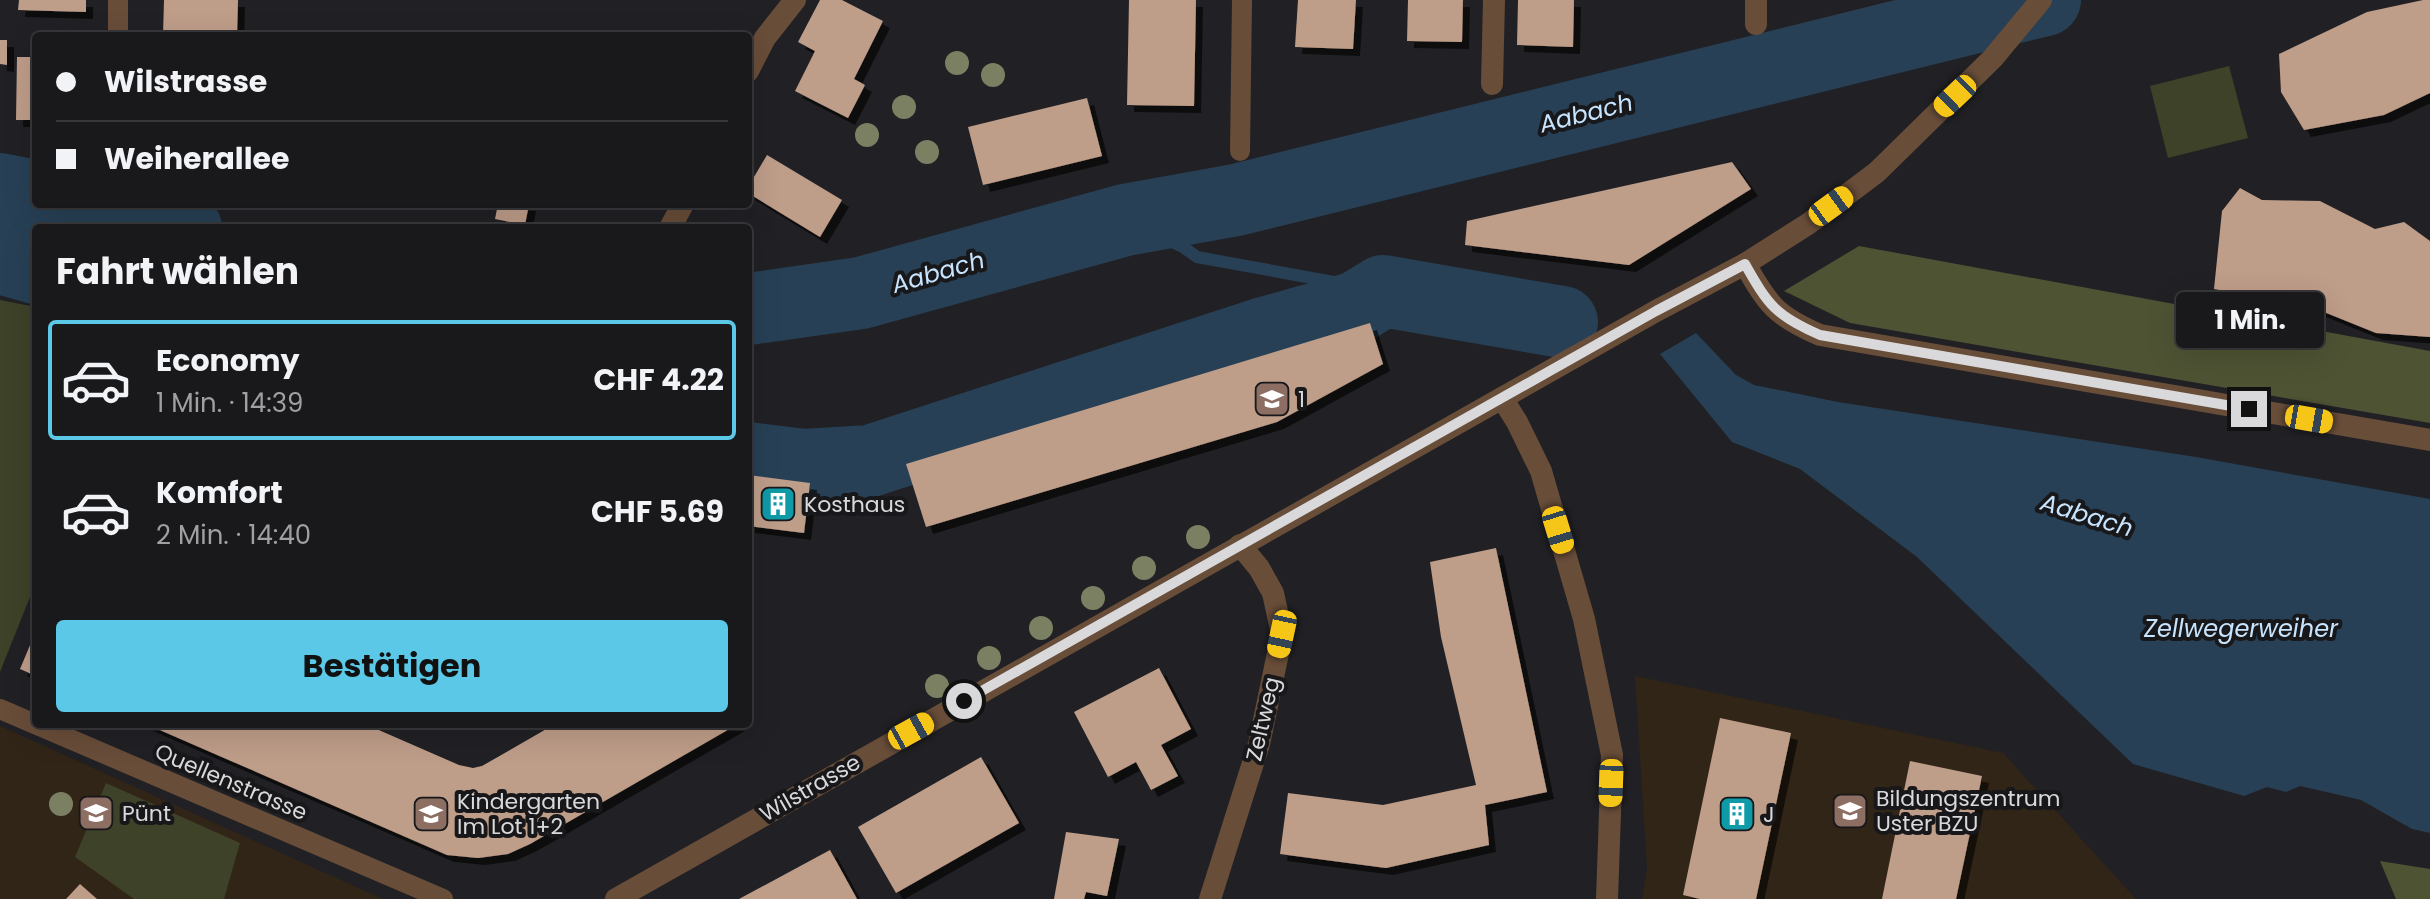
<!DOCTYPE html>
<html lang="de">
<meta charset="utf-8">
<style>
:root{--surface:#19181b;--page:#222124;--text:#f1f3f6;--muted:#9fa0a3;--line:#37373a;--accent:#5ac8e6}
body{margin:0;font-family:Poppins,sans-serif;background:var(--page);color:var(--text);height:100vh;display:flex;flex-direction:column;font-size:30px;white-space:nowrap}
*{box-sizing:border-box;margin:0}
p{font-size:26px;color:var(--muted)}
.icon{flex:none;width:44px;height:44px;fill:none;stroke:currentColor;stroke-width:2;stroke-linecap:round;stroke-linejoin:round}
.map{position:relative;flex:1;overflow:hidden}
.details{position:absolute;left:32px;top:224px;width:720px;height:504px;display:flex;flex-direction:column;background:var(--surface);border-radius:8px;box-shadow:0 8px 32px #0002,0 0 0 2px var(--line)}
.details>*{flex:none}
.guide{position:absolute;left:32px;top:32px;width:720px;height:176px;border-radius:8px;box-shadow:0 8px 32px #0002,0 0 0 2px var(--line);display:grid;align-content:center;height:176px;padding:0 24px;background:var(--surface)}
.end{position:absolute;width:36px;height:36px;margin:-18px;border:10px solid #d9d9db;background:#111;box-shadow:0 0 0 4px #111}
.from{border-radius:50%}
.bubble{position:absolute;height:56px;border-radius:8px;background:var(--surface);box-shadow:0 8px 32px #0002,0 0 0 2px var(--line);font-size:26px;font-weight:700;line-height:56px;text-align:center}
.car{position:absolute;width:24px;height:48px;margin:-24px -12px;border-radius:10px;box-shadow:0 0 6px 2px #0007;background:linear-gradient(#f5c518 24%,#345 0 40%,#f5c518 0 76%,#345 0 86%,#f5c518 0)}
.guide b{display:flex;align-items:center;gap:28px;height:76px;font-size:30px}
.guide b+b{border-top:2px solid var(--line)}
.guide i{width:20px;height:20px;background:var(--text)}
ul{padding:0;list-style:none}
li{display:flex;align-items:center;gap:24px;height:120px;margin:0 16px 12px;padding:0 8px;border:4px solid transparent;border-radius:8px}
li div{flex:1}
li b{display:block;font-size:30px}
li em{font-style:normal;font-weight:700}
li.current{border-color:var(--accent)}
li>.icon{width:72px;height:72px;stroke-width:1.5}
h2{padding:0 24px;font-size:36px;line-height:96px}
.button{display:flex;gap:16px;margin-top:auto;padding:16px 24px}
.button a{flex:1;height:92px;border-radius:8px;background:var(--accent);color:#111;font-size:32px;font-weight:700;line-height:92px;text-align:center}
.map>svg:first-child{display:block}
.education{fill:#312517}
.green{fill:#3d4228}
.forest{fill:#4e5334}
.water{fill:#274055}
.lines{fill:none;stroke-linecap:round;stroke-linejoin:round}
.stream{stroke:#274055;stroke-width:12}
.river{stroke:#274055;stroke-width:72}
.building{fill:#be9d89;filter:url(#shadow)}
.service{stroke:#684d39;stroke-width:20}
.minor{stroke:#684d39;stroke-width:22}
.tertiary{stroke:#684d39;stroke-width:22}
.tree{fill:#7b8062}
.route{stroke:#d9d9db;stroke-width:10}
.labels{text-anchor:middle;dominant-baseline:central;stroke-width:8;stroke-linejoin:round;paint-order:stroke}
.poi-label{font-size:22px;fill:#d9d9db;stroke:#18171a;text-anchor:start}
.street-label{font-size:22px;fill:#d9d9db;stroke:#18171a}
.water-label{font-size:24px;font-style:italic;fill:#c7e4fe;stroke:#18171a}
</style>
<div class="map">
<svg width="2430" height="899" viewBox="0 0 2430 899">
<defs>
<filter id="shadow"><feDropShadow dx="7" dy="7" stdDeviation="0" flood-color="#0009"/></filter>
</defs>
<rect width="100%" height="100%" fill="#212024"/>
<!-- education -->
<g class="education">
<polygon points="1635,676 2003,753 2136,899 1642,899 1647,868"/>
<polygon points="0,726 383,899 0,899"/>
</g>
<!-- green -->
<g class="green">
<polygon points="2229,66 2248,138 2168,158 2150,86"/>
<polygon points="0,300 36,307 36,582 0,672"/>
<polygon points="106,783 240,843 224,899 134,899 75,857"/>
</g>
<!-- forest -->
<g class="forest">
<polygon points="1859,246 2430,351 2430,423 1850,323 1784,291"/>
<polygon points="2380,861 2430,869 2430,899 2396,899"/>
</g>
<!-- water -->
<polygon class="water" points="1696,333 1736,375 1754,385 1838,402 2196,457 2430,499 2430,833 2412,829 2361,800 2300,786 2286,792 2267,787 2244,796 2133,764 1917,557 1800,469 1732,442 1660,354"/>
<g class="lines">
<!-- stream -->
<polyline class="stream" points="1125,220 1183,247 1197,257 1383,291"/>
<!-- river -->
<g class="river">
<polyline points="0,189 36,196"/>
<polyline points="72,204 186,228"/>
<polyline points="0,258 36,268"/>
<polyline points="748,309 861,293 1125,220 1236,200 2045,0"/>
<polyline points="748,458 804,465 870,461 1264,333 1357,307 1383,291 1562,322"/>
</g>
</g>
<!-- building -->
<g class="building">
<polygon points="19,0 86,0 86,12 18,10"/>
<polygon points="164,0 238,0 237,36 163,36"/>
<polygon points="820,0 842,0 883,21 854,79 865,85 848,118 795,91 815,51 798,42"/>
<polygon points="1129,0 1196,0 1194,106 1127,105"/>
<polygon points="1298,0 1356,0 1353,49 1295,47"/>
<polygon points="1408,0 1463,0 1462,42 1407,41"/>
<polygon points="1518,0 1574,0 1573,47 1517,45"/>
<polygon points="2423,0 2430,0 2430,93 2384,115 2304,130 2281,92 2279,54 2367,12"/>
<polygon points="0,40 7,40 7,65 0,64"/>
<polygon points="17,57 36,57 36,120 16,120"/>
<polygon points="1087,98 1102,156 983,185 968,127"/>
<polygon points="767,155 842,200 820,237 748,193 748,187"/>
<polygon points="1732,162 1751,189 1629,265 1465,245 1467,221"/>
<polygon points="2240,188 2262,200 2320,201 2375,229 2404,222 2430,241 2430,337 2376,333 2309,306 2214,289 2222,211"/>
<polygon points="498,204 529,204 525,225 495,219"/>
<polygon points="1370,323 1383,364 1277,422 926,527 906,464"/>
<polygon points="748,475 810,483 804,533 748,526"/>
<polygon points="1496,548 1547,792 1485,805 1489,845 1386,868 1280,854 1288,793 1383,805 1476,785 1441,637 1430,562"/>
<polygon points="36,631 36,676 20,669"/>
<polygon points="1159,668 1191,729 1161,745 1178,776 1151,790 1136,762 1108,777 1074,712"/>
<polygon points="1720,718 1791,733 1756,899 1700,899 1683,895"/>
<polygon points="146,724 365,724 459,765 473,768 482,766 555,724 738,724 530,844 508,854 478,858 447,855"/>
<polygon points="981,757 1019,823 896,893 858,827"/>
<polygon points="1910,761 1982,776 1956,899 1882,899"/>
<polygon points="1066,832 1119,839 1107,896 1086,892 1084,899 1054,899"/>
<polygon points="830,850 857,899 739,899"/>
<polygon points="80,884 97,899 66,899"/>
</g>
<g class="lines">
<!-- service -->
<g class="service">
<polyline points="118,36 118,0"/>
<polyline points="1240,151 1242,0"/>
<polyline points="0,709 443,899"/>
</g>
<!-- minor -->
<g class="minor">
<polyline points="1756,24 1756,0"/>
<polyline points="748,71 765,38 795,0"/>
<polyline points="1492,84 1494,0"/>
<polyline points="670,228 683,204"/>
<path d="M1745,264C1768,305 1776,316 1820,335L2430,440"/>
<polyline points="1502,398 1517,422 1541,471 1584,619 1612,755 1607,899"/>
<polyline points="1210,899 1259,744 1282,634 1273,593 1259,568 1240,545"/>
</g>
<!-- tertiary -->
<polyline class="tertiary" points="616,899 1656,311 1745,264 1808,224 1877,172 1993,58 2041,0"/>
</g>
<!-- trees -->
<g class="tree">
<circle cx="957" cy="63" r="12"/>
<circle cx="993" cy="75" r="12"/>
<circle cx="904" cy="107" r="12"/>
<circle cx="867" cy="135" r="12"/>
<circle cx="927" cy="152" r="12"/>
<circle cx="1198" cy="537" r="12"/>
<circle cx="1144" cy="568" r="12"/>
<circle cx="1093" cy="598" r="12"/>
<circle cx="1041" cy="628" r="12"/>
<circle cx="989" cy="658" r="12"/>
<circle cx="937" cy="686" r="12"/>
<circle cx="61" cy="804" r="12"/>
</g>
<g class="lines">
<!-- route -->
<path class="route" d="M964,701L1656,311L1745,264C1768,305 1776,316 1820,335L2249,409"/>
</g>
<!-- icons -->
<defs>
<symbol id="school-square" viewBox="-11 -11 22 22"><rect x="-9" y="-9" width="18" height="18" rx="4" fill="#8d6e63" stroke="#18171a"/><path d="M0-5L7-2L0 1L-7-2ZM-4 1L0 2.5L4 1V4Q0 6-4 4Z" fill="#fff"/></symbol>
<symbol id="building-square" viewBox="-11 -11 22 22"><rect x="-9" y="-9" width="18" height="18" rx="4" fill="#0f9aa8" stroke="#18171a"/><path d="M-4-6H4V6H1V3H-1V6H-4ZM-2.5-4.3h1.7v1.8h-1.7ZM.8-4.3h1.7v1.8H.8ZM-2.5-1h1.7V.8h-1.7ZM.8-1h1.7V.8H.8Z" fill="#fff"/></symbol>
</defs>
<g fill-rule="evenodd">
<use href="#school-square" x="1252" y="379" width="40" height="40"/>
<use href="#building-square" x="758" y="484" width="40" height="40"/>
<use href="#school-square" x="1830" y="791" width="40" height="40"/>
<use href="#school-square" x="76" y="793" width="40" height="40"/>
<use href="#school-square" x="411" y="794" width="40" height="40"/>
<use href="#building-square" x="1717" y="794" width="40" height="40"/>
</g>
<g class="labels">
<!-- poi labels -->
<g class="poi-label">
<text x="1298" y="399">1</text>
<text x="804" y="504">Kosthaus</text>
<text x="1876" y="798">Bildungszentrum<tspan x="1876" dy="25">Uster BZU</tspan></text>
<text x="457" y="801">Kindergarten<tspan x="457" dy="25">Im Lot 1+2</tspan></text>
<text x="122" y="813">Pünt</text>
<text x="1763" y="814">J</text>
</g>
<!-- street labels -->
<g class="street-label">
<text transform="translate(1263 719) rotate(-77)">Zeltweg</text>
<text transform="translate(231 782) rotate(23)">Quellenstrasse</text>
<text transform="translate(810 788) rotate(-30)">Wilstrasse</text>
</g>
<!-- water labels -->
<g class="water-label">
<text transform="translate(1586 113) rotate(-14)">Aabach</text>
<text transform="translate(938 272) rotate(-16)">Aabach</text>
<text transform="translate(2087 515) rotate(17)">Aabach</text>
<text x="2241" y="628">Zellwegerweiher</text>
</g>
</g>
</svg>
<i class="end from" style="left:964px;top:701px"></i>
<i class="end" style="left:2249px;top:409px"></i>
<div class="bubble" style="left:2176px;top:292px;width:148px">1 Min.</div>
<i class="car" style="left:1955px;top:96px;rotate:226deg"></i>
<i class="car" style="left:1831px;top:206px;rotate:54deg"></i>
<i class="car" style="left:2309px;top:419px;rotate:100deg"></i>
<i class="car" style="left:1558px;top:530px;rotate:163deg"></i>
<i class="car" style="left:1282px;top:634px;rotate:192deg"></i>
<i class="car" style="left:911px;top:731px;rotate:61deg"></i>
<i class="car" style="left:1611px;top:783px;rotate:182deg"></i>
<div class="guide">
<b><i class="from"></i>Wilstrasse</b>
<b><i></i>Weiherallee</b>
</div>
<section class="details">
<h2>Fahrt wählen</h2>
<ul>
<li class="current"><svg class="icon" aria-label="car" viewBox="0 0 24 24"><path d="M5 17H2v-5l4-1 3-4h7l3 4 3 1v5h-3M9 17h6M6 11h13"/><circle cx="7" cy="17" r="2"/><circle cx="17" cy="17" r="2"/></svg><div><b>Economy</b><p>1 Min. · 14:39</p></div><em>CHF 4.22</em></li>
<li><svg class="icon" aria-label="car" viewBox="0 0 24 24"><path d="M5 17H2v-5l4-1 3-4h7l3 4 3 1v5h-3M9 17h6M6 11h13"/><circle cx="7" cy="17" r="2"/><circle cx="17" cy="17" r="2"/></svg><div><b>Komfort</b><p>2 Min. · 14:40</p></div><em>CHF 5.69</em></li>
</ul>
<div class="button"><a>Bestätigen</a></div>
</section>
</div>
